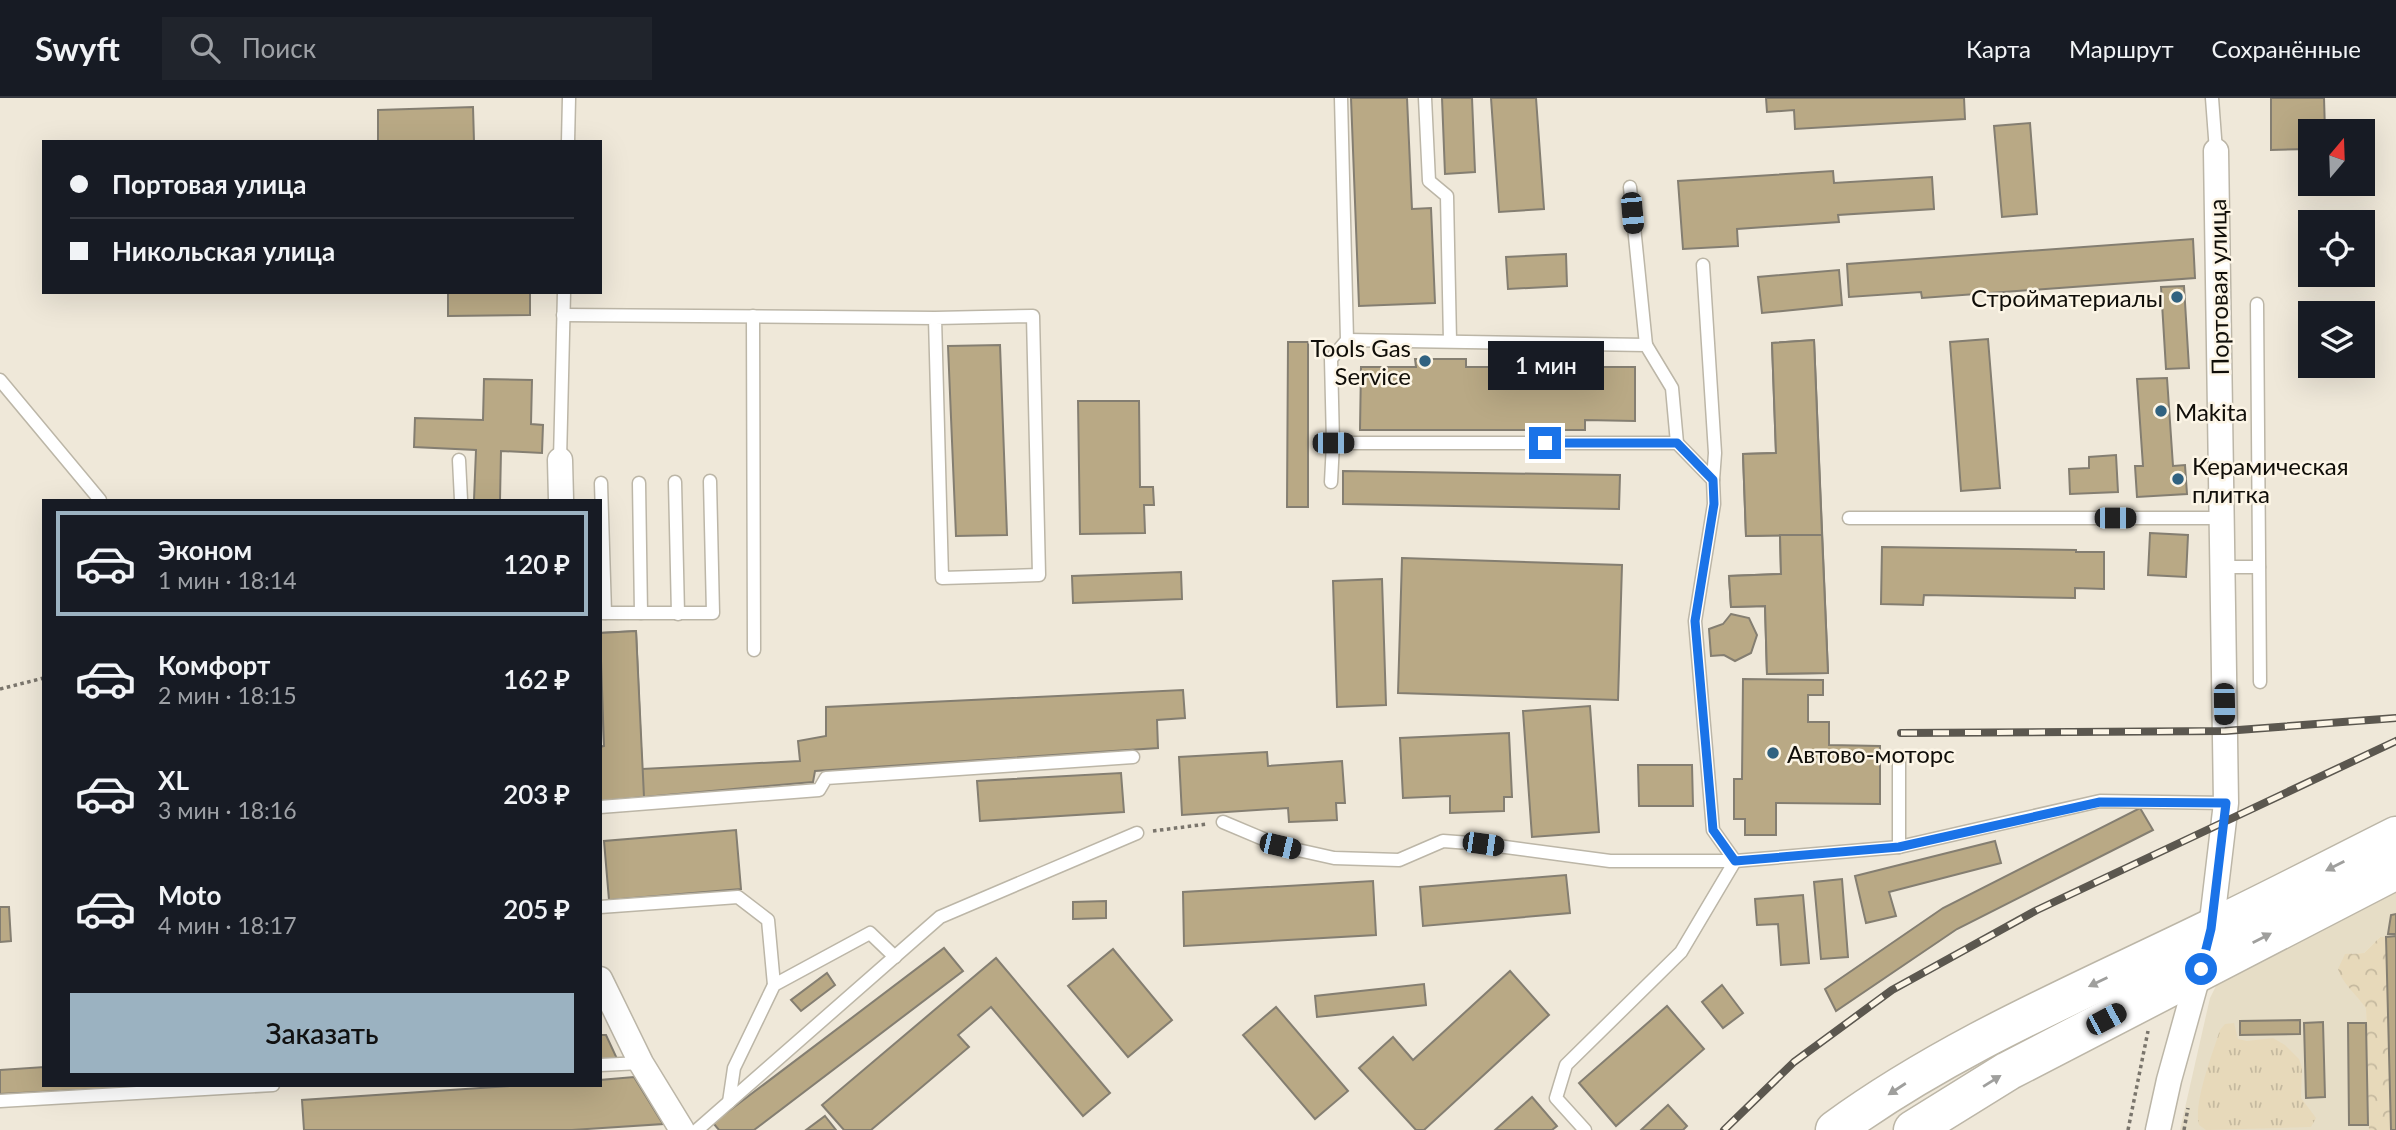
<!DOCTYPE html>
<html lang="ru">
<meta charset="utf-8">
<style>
:root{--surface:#171b24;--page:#20242c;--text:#f1f3f6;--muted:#9ea1a6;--line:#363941;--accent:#9bb2c1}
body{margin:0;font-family:Lato,sans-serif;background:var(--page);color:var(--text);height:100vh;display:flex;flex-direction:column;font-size:26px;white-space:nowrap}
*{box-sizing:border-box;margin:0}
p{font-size:23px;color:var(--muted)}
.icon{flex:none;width:38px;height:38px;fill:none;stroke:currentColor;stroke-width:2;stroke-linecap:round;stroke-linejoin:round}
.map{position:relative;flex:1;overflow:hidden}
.side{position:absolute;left:42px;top:401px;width:560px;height:588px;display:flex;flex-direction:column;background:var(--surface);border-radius:0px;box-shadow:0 7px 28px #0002}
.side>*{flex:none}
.banner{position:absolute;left:42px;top:42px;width:560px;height:154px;border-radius:0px;box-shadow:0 7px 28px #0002;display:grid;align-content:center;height:154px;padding:0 28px;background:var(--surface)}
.needle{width:46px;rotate:19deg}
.buttons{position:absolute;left:2298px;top:21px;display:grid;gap:14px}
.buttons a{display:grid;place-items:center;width:77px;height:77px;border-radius:0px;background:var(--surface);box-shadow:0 7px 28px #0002;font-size:35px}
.end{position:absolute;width:32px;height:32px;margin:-16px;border:9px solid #1a73e8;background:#fff;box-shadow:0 0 0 4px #fff}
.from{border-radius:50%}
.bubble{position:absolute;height:49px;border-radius:0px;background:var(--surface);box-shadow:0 7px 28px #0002;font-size:23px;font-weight:600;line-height:49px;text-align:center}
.car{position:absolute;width:21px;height:42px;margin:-21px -10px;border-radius:9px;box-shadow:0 0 5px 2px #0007;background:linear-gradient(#222 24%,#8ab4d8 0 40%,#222 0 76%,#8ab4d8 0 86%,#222 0)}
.banner b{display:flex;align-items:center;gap:24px;height:66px;font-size:26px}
.banner b+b{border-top:2px solid var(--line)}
.banner i{width:18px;height:18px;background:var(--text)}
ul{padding:12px 0 0;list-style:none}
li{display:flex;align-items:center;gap:21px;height:105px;margin:0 14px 10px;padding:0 14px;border:4px solid transparent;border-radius:0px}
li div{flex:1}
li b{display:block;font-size:26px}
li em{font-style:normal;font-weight:600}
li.current{border-color:var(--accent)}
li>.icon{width:63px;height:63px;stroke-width:1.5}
.button{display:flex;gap:14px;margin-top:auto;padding:14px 28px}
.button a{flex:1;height:80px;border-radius:0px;background:var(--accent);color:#111;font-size:28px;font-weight:600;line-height:80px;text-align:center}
header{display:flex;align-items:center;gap:42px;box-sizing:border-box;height:98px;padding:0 35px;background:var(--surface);border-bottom:2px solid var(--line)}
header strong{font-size:33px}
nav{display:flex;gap:38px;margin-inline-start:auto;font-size:24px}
.search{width:490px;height:63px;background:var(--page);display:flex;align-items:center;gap:18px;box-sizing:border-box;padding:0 24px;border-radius:0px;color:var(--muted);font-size:26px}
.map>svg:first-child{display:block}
.built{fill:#e6ddc6}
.grass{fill:url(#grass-tufts)}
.forest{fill:url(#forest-crowns)}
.building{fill:#b9a985;stroke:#847e71;stroke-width:2}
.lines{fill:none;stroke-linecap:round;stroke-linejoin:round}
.lane-casing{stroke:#bcb6a7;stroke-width:15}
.street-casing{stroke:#bcb6a7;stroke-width:27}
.primary-casing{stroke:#bcb6a7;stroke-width:41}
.path{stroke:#7a756c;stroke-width:3.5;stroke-dasharray:3.5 3.5;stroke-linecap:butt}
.lane{stroke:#fff;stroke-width:12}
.street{stroke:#fff;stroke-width:24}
.primary{stroke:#fff;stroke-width:38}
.rail-casing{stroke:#5b574f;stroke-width:8}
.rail{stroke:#fcf5e6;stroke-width:5;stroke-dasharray:16;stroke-linecap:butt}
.oneway{fill:#9f9f9d}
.route{stroke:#1a73e8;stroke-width:9}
.poi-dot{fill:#316280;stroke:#fcf5e6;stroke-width:2.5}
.labels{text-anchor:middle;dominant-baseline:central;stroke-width:5;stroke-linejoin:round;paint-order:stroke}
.street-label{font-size:24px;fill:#100e09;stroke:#fcf5e6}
.poi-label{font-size:24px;fill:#100e09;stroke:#fcf5e6;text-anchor:start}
</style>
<header>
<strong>Swyft</strong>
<div class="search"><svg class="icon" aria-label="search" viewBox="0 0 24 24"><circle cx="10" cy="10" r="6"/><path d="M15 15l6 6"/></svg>Поиск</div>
<nav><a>Карта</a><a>Маршрут</a><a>Сохранённые</a></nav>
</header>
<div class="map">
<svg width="2396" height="1032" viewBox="0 0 2396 1032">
<defs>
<pattern id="grass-tufts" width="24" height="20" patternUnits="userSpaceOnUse" patternTransform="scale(1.75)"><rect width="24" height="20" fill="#e7d9ba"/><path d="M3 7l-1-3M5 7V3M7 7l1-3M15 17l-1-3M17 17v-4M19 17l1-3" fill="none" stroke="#c5b99f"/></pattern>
<pattern id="forest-crowns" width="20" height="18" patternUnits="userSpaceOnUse" patternTransform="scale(1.75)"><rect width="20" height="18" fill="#e7d9ba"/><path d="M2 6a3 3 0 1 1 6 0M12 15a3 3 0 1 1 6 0" fill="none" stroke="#c5b99f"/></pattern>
</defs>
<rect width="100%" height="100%" fill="#efe8d9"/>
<!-- built -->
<polygon class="built" points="2396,793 2396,1032 2391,1032 2386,839 2380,839 2364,855 2352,855 2354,892 2366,911 2369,1032 2180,1032 2210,900 2221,878"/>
<!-- grass -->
<path class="grass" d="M2234,925L2238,941L2247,943L2273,940L2285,947L2299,961L2302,970L2301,1000L2316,1020L2311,1029L2206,1032L2199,1027C2193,1006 2213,954 2220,932L2225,926Z"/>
<!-- forest -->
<path class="forest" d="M2380,839H2386L2391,1032H2369L2366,911C2358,897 2342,886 2338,871L2345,856L2364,855Z"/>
<!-- building -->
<g class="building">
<polygon points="1351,0 1407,0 1412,111 1431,110 1435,205 1359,208"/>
<polygon points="1442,0 1472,0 1475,74 1445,76"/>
<polygon points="1491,0 1536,0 1544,111 1499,114"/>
<polygon points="1766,0 1964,0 1965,21 1795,31 1794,12 1767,14"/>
<polygon points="2271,0 2324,0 2325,33 2310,33 2310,51 2271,52"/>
<polygon points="473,9 474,44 378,44 378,12"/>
<polygon points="2030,25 2037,116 2002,119 1994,28"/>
<polygon points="1833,73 1834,85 1932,79 1934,111 1838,117 1839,124 1737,131 1738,148 1683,151 1678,83"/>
<polygon points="2193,141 2195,180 1922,200 1921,194 1849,199 1847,166"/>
<polygon points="1566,156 1567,188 1508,191 1506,159"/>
<polygon points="1839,172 1842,207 1762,215 1758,179"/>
<polygon points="2184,188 2189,270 2166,271 2161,189"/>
<polygon points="448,194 530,194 530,217 448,218"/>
<polygon points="1988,241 2000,390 1961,393 1950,244"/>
<polygon points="1814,242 1828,575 1767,576 1765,508 1731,509 1729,478 1781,476 1780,437 1746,438 1743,356 1776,355 1772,245"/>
<polygon points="1814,242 1822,437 1746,438 1743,356 1776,355 1772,245"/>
<polygon points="1288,244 1308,244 1308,409 1287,409"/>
<polygon points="1000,247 1007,437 956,438 948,248"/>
<polygon points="1415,261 1466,261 1466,269 1635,269 1635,323 1585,322 1585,332 1360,332 1361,269 1416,269"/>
<polygon points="2167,280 2173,368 2185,367 2187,396 2137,399 2135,368 2143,368 2137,281"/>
<polygon points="484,281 532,282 531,326 543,327 542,355 501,353 500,402 474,402 476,352 414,349 415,320 483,322"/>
<polygon points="1078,303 1139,303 1140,389 1153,389 1154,407 1144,407 1145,435 1080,436"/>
<polygon points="2116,357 2118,394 2070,396 2069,371 2089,370 2089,359"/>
<polygon points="1343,373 1620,377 1619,411 1343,406"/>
<polygon points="2150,435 2188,437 2186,479 2148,477"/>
<polygon points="1780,437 1822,437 1828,575 1767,576 1765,508 1731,509 1729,478 1781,476"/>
<polygon points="1882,449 2076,452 2076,454 2104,454 2104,491 2075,490 2075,500 1924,497 1923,507 1881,506"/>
<polygon points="1402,460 1622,467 1618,602 1398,595"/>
<polygon points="1181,474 1182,501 1073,505 1072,478"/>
<polygon points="1382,481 1386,607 1337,609 1333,483"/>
<polygon points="1731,516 1749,520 1757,537 1751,555 1735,563 1724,557 1711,558 1709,531 1723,526"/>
<polygon points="636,533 642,671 800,663 798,643 826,638 826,609 1183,592 1185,620 1157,622 1158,650 815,673 813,684 600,703 600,649 604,648 600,535"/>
<polygon points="636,533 644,699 600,703 600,649 604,648 600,535"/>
<polygon points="1743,581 1823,582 1823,597 1808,597 1808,624 1829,624 1829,647 1880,648 1880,706 1776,705 1776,737 1745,737 1745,721 1734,721 1734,681 1742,681"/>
<polygon points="1590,608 1599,734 1532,739 1523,613"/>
<polygon points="1509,635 1512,699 1504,699 1504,713 1450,715 1450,698 1403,700 1400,640"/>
<polygon points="1267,654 1268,668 1342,663 1345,705 1336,705 1337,722 1289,724 1288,710 1182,717 1179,659"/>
<polygon points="1638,667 1692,667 1693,708 1639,708"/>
<polygon points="1121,675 1124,714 980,723 977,683"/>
<polygon points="2140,710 2153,732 1957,831 1836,913 1825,891 1943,810"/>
<polygon points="736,732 741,791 609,802 604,743"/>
<polygon points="1995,743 2001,765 1889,794 1896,818 1866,825 1855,778"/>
<polygon points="1566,777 1570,815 1423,828 1420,789"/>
<polygon points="1842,781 1848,859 1821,861 1814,784"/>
<polygon points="1373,783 1376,837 1184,848 1183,794"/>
<polygon points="1803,797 1809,865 1781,867 1778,826 1757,827 1755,801"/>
<polygon points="1106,803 1106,820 1073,821 1073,804"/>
<polygon points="0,809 9,809 11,843 0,844"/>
<polygon points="2396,816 2396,836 2388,836 2391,817"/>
<polygon points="2396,838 2396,1032 2391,1032 2386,839"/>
<polygon points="944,850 963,873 754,1032 719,1032 713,1025"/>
<polygon points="1113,851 1172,922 1128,959 1068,888"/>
<polygon points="996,860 1110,995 1083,1018 991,909 958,937 969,949 871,1032 844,1032 822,1007"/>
<polygon points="1510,873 1549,917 1424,1032 1416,1032 1359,970 1393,939 1413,962"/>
<polygon points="827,875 835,887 801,913 791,902"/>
<polygon points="1424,886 1426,907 1317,919 1315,898"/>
<polygon points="1722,887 1743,915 1723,930 1702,904"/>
<polygon points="1667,908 1704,951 1616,1028 1579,985"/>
<polygon points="1276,909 1348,993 1315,1021 1243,937"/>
<polygon points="2300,922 2300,936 2240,937 2240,923"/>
<polygon points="2323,924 2325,999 2306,1000 2304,925"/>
<polygon points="2348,925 2366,925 2368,1027 2349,1027"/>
<polygon points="600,937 606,937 619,965 600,966"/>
<polygon points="44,969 44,987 180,987 0,996 0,972"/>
<polygon points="634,979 663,1026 572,1032 304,1032 302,1002 524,987 600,987 600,982"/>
<polygon points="1532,999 1557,1028 1552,1032 1495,1032"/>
<polygon points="1668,1007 1687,1028 1683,1032 1641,1032"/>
<polygon points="825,1018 836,1032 806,1032"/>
</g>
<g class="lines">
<defs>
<g id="lane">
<polyline points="1425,0 1429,83 1447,98 1450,243"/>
<polyline points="2212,0 2216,53"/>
<polyline points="568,44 569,0"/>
<polyline points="1630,89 1646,247"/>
<polyline points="1703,167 1715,355 1713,382"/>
<polyline points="2257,206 2260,584"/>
<polyline points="563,217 935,220 1033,218 1039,477 942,480 935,220"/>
<polyline points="753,218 754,552"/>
<polyline points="1347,242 1646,247 1672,290 1677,345"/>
<polyline points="0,282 100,402"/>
<polyline points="1333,345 1677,345 1713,382 1714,406 1695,523 1713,732 1735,763"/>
<polyline points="459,362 461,402"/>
<polyline points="560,362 564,194"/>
<polyline points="675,384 678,516"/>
<polyline points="1331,384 1333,345 1331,261 1347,242 1341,0"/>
<polyline points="601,385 605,515"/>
<polyline points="639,385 641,515"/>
<polyline points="1849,420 2221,420"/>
<polyline points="2222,469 2259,469"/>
<polyline points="600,515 713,515 710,383"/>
<polyline points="600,709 819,692 826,680 1133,659"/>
<polyline points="1223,724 1280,748 1334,760 1399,762 1443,743 1483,746 1610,763 1735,763 1899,749 2100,703 2226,705"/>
<polyline points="1899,749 1899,660"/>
<polyline points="600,809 738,799 768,822 774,887"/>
<polyline points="600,967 641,965"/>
<polyline points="0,1003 273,987"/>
<polyline points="729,1004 734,970 774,887 870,835 895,859"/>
<polyline points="697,1032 940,819 1137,735"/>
<polyline points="1585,1032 1556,1000 1566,967 1681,854 1735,763"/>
</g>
<g id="street">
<polyline points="560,362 561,402"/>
<polyline points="600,881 641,965 682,1032"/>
<polyline points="2158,1032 2169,982 2211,831 2226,705 2216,53"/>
</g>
<g id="primary">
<path d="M1835,1032C1950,948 2083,893 2210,831C2273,801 2334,769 2396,738"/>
<polyline points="1913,1032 2008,973 2396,772"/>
</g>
</defs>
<!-- lane casing -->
<use href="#lane" class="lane-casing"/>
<!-- street casing -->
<use href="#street" class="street-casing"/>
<!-- primary casing -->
<use href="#primary" class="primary-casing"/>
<!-- path -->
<g class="path">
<polyline points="0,591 44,580"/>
<polyline points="1153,733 1207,726"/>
<polyline points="2128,1032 2148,933"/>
<polyline points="2184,1032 2188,1010"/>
</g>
<!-- lane -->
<use href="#lane" class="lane"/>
<!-- street -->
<use href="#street" class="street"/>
<!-- primary -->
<use href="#primary" class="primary"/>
<defs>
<g id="rail">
<polyline points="1901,635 2225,633 2396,620"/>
<polyline points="1724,1032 1794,964 1892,892 2037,812 2396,643"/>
</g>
</defs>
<!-- rail casing -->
<use href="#rail" class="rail-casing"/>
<!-- rail -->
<use href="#rail" class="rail"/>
</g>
<!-- one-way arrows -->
<defs><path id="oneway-solid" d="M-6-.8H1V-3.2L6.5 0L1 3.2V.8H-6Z" transform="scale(1.75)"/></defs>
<g class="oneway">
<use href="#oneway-solid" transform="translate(2335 768) rotate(153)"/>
<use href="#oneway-solid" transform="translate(2262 840) rotate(-27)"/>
<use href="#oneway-solid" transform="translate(2098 884) rotate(154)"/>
<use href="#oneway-solid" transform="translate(1992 983) rotate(-32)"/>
<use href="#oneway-solid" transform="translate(1897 991) rotate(147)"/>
</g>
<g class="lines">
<!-- route -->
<polyline class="route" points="1545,345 1677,345 1713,382 1714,406 1695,523 1713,732 1735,763 1899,749 2100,704 2226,705 2211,831 2201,871"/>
</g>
<!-- markers -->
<g class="poi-dot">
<circle cx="2177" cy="199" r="7"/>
<circle cx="1425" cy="263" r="7"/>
<circle cx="2161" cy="313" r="7"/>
<circle cx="2178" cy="381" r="7"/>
<circle cx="1773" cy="655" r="7"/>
</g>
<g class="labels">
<!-- street labels -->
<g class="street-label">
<text transform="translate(2218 189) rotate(-91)">Портовая улица</text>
</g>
<!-- poi labels -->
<g class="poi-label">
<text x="2163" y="199" text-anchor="end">Стройматериалы</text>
<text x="1411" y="249" text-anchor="end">Tools Gas<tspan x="1411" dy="28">Service</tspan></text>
<text x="2175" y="313">Makita</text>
<text x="2192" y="367">Керамическая<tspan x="2192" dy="28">плитка</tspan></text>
<text x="1787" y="655">Автово-моторс</text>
</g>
</g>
</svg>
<div class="buttons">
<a><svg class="needle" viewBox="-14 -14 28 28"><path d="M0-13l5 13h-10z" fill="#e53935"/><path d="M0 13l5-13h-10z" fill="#9ea1a6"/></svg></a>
<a><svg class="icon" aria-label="locate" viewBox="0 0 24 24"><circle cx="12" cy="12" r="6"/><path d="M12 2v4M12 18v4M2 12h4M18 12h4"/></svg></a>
<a><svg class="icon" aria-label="layers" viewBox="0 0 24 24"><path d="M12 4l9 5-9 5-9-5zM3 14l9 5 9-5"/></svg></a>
</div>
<i class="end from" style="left:2201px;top:871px"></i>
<i class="end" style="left:1545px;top:345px"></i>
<div class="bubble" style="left:1488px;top:243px;width:116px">1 мин</div>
<i class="car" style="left:1632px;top:115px;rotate:175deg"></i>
<i class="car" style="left:1333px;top:345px;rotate:90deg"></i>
<i class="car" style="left:2115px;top:420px;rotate:90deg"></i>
<i class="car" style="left:2224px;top:606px;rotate:179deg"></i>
<i class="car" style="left:1483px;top:746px;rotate:98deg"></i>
<i class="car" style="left:1280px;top:748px;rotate:103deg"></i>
<i class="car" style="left:2106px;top:921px;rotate:62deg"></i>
<div class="banner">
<b><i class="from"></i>Портовая улица</b>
<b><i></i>Никольская улица</b>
</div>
<section class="side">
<ul>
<li class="current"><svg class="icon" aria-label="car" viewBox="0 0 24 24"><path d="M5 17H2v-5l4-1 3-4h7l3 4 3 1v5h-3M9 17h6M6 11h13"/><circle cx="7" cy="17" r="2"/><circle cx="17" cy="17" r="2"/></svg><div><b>Эконом</b><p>1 мин · 18:14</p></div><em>120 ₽</em></li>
<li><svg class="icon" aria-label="car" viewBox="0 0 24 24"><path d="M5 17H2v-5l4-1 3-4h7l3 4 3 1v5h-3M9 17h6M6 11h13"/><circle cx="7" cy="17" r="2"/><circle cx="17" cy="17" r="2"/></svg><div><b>Комфорт</b><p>2 мин · 18:15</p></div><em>162 ₽</em></li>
<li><svg class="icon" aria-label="car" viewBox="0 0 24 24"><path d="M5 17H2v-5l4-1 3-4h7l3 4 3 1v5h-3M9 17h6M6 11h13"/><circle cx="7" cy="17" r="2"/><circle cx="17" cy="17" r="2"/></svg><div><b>XL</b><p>3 мин · 18:16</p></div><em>203 ₽</em></li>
<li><svg class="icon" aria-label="car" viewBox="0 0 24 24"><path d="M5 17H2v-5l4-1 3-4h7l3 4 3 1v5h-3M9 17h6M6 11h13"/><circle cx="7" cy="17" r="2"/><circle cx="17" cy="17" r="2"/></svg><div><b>Moto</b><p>4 мин · 18:17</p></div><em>205 ₽</em></li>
</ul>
<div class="button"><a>Заказать</a></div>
</section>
</div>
